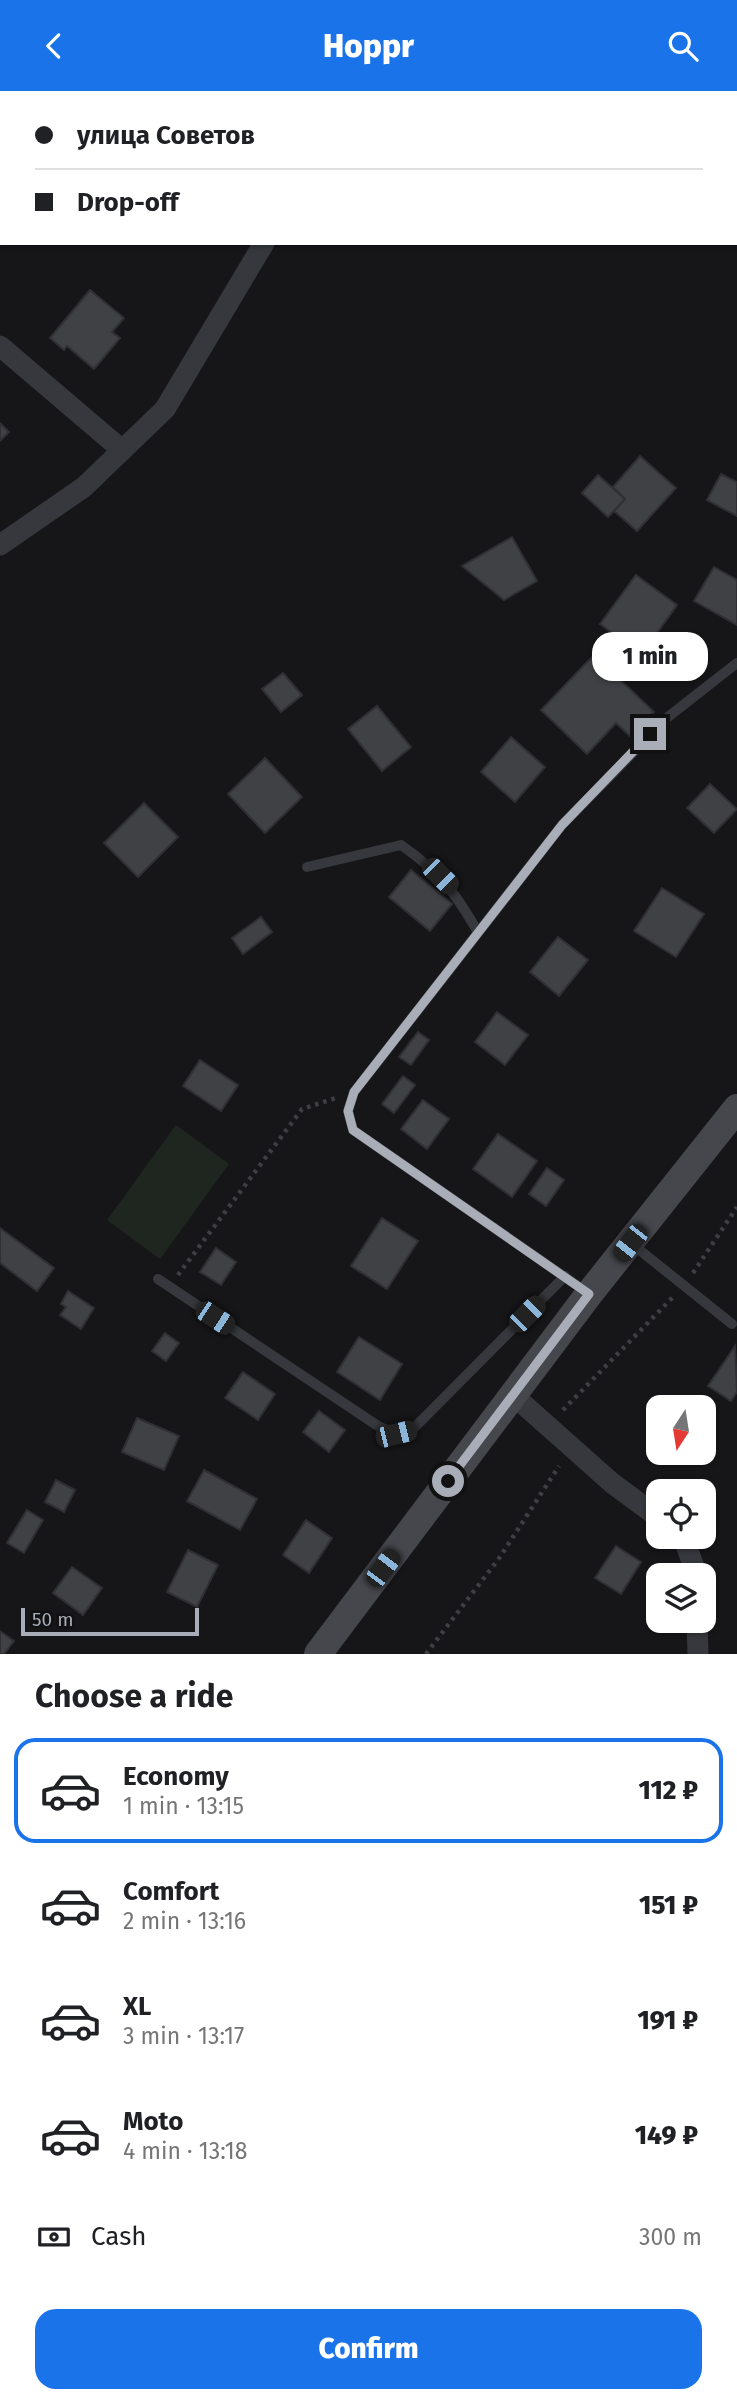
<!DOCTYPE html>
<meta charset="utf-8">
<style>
:root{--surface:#fff;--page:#f2f2f2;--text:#202124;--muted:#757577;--line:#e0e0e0;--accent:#1a73e8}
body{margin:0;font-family:"Fira Sans",sans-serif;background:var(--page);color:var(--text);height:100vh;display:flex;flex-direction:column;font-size:26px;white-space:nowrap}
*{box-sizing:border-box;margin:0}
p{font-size:23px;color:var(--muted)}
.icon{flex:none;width:38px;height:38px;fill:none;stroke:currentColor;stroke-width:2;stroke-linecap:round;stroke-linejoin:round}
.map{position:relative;height:1563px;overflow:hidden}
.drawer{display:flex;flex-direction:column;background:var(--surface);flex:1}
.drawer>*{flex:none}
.top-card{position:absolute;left:0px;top:0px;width:738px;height:154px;box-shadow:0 2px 5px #0004;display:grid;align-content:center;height:154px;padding:0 35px;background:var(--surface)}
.needle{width:46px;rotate:192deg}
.controls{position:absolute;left:646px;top:1304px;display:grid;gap:14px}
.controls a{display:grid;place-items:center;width:70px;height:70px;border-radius:14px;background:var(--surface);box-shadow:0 2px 5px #0004;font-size:35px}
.scale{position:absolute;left:21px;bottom:18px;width:178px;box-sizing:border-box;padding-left:7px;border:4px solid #a8adb8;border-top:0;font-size:19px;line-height:24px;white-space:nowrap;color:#a8adb8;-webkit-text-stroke:5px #111113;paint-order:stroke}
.end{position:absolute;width:32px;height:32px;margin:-16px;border:9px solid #a8adb8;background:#111;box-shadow:0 0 0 4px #111}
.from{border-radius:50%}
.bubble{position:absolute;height:49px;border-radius:21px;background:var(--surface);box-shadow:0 2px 5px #0004;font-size:23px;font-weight:800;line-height:49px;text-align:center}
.car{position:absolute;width:21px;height:42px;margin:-21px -10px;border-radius:9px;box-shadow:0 0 5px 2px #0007;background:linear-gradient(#222 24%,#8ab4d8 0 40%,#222 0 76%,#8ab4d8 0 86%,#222 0)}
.top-card b{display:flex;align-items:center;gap:24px;height:66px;font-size:26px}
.top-card b+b{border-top:2px solid var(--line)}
.top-card i{width:18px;height:18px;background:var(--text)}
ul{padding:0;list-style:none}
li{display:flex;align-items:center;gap:21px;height:105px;margin:0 14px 10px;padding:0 21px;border:4px solid transparent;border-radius:21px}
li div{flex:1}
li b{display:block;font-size:26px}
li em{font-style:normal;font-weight:800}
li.current{border-color:var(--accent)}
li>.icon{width:63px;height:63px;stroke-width:1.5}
h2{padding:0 35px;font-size:32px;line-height:84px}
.pay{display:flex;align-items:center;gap:18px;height:77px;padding:0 35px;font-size:26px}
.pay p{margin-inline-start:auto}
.action{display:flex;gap:14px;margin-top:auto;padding:14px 35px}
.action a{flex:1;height:80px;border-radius:21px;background:var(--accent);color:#fff;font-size:28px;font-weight:800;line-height:80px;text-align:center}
header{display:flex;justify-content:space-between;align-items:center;height:91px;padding:0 35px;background:var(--accent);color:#fff;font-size:32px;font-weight:800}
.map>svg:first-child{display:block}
.green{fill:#1e261f}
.building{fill:#404145;stroke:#303034;stroke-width:2}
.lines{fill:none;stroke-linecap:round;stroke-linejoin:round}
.path{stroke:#3d3f44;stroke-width:4.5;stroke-dasharray:3.5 5;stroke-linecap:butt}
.service{stroke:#37383d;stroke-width:10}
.minor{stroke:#37383d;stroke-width:21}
.secondary{stroke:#45474d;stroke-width:28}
.route{stroke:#a8adb8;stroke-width:9}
</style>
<header><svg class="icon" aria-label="back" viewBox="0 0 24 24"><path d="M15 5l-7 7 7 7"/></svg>Hoppr<svg class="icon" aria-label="search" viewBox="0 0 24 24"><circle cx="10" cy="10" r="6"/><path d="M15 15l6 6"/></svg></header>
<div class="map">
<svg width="737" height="1563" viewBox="0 0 737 1563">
<rect width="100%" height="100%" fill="#161618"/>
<!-- green -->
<polygon class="green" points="176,1034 229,1073 160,1168 107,1129"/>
<!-- building -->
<g class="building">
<polygon points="0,0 28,0 2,2 2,25"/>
<polygon points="90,199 124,227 112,241 120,247 94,278 67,255 64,259 50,247"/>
<polygon points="0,332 9,341 0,350"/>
<polygon points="640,365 676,397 637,440 614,420 625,408 613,396"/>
<polygon points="721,383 737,391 737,425 707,409"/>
<polygon points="598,384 625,408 608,426 582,402"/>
<polygon points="512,446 537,490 504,509 462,475"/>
<polygon points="714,476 737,489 737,534 694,510"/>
<polygon points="636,484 677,514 642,563 600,533"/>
<polygon points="594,564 654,621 630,645 616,632 587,663 541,619"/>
<polygon points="283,582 302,604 281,621 262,598"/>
<polygon points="377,615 411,656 382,680 348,638"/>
<polygon points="511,646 545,676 515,711 481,681"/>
<polygon points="265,667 302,706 265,742 228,703"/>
<polygon points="710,693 737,718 714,742 687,717"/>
<polygon points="144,712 178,746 138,786 104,752"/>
<polygon points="411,779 452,813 430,840 389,806"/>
<polygon points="662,797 704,823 676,866 634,840"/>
<polygon points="261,826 272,841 243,863 232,847"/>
<polygon points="558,846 588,869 559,905 530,881"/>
<polygon points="497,921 528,944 505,974 475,951"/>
<polygon points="418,941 429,949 411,974 399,966"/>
<polygon points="200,969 238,994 221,1020 183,995"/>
<polygon points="403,985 415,994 394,1022 382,1013"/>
<polygon points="423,1009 449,1028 427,1058 401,1038"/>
<polygon points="498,1043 537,1070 512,1106 473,1078"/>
<polygon points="547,1077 564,1089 546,1115 529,1103"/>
<polygon points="382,1127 418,1150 387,1198 351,1175"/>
<polygon points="0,1137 54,1177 37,1200 0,1172"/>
<polygon points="216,1157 236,1171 221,1194 200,1181"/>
<polygon points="68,1200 94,1217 81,1238 60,1224 66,1216 61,1213"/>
<polygon points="165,1242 179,1252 166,1270 152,1260"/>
<polygon points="359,1246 402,1273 380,1309 337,1281"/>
<polygon points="735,1255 737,1301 731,1310 708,1295"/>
<polygon points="243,1281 275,1303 258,1329 225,1307"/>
<polygon points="319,1320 345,1339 329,1361 303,1341"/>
<polygon points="137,1327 179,1345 164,1379 122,1361"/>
<polygon points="204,1379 257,1408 240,1439 187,1410"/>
<polygon points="56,1389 75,1399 64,1421 45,1411"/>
<polygon points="27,1419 43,1429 24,1462 7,1452"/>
<polygon points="306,1429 332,1447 309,1482 283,1464"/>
<polygon points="616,1455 641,1471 621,1503 595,1487"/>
<polygon points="188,1459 218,1474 197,1516 167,1501"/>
<polygon points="72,1476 102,1497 83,1524 53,1502"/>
<polygon points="0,1540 14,1550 4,1563 0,1563"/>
</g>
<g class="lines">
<!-- path -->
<g class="path">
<polyline points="693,1182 737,1116"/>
<polyline points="178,1184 302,1018 336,1007"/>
<polyline points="563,1319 674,1205"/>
<polyline points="426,1563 500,1466 559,1375"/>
</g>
<!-- service -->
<g class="service">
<path d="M307,776L401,754C441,782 454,800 478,841"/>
<polyline points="632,1153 732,1233"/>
<polyline points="158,1188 378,1335 396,1343 412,1339 565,1185"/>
<polyline points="588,1202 353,1039 348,1020 354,1001 562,734 668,626 737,572"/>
</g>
<!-- minor -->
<g class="minor">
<polyline points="194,0 196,2"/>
<polyline points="0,255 122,359"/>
<polyline points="0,454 84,396 165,318 264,152"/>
<polyline points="513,1304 612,1392 658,1426"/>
<polyline points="683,1446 697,1484"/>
<polyline points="697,1530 698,1563"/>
</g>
<!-- secondary -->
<polyline class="secondary" points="318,1563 589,1203 737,1017"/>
</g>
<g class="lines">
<!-- route -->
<polyline class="route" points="448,1390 589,1203 353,1039 348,1020 354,1001 562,734 650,643"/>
</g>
</svg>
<div class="controls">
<a><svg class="needle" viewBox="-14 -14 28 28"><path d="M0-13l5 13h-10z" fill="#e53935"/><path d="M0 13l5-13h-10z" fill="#757577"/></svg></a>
<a><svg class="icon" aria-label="locate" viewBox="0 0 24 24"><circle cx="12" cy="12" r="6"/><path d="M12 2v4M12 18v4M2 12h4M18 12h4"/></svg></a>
<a><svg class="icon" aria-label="layers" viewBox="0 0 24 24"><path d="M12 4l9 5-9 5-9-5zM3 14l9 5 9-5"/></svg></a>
</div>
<div class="scale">50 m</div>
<i class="end from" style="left:448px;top:1390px"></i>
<i class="end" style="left:650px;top:643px"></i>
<div class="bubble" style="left:592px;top:541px;width:116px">1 min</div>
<i class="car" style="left:440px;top:785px;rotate:135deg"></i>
<i class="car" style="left:630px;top:1152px;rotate:218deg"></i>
<i class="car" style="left:527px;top:1223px;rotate:45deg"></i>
<i class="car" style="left:215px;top:1227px;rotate:123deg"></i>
<i class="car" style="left:396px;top:1343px;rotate:76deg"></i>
<i class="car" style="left:383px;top:1477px;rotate:37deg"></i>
<div class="top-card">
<b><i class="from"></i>улица Советов</b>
<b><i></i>Drop-off</b>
</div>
</div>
<section class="drawer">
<h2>Choose a ride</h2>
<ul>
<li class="current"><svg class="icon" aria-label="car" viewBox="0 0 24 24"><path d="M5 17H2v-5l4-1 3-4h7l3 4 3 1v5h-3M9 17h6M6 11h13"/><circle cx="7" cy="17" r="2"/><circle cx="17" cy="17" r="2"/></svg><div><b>Economy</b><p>1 min · 13:15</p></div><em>112 ₽</em></li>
<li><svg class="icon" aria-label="car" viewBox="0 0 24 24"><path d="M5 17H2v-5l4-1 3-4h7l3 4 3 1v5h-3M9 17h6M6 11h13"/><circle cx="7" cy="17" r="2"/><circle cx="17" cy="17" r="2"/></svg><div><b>Comfort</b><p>2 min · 13:16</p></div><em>151 ₽</em></li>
<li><svg class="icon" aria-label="car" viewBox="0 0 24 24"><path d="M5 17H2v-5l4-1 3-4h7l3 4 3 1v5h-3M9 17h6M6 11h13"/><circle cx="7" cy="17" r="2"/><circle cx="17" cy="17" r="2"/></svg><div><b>XL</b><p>3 min · 13:17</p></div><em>191 ₽</em></li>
<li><svg class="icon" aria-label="car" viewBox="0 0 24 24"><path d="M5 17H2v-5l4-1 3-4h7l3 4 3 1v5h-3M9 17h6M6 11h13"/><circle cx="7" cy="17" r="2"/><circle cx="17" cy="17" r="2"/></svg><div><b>Moto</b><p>4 min · 13:18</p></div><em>149 ₽</em></li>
</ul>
<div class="pay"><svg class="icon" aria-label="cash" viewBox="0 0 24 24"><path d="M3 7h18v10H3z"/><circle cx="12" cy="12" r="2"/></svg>Cash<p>300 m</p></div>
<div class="action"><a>Confirm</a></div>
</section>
